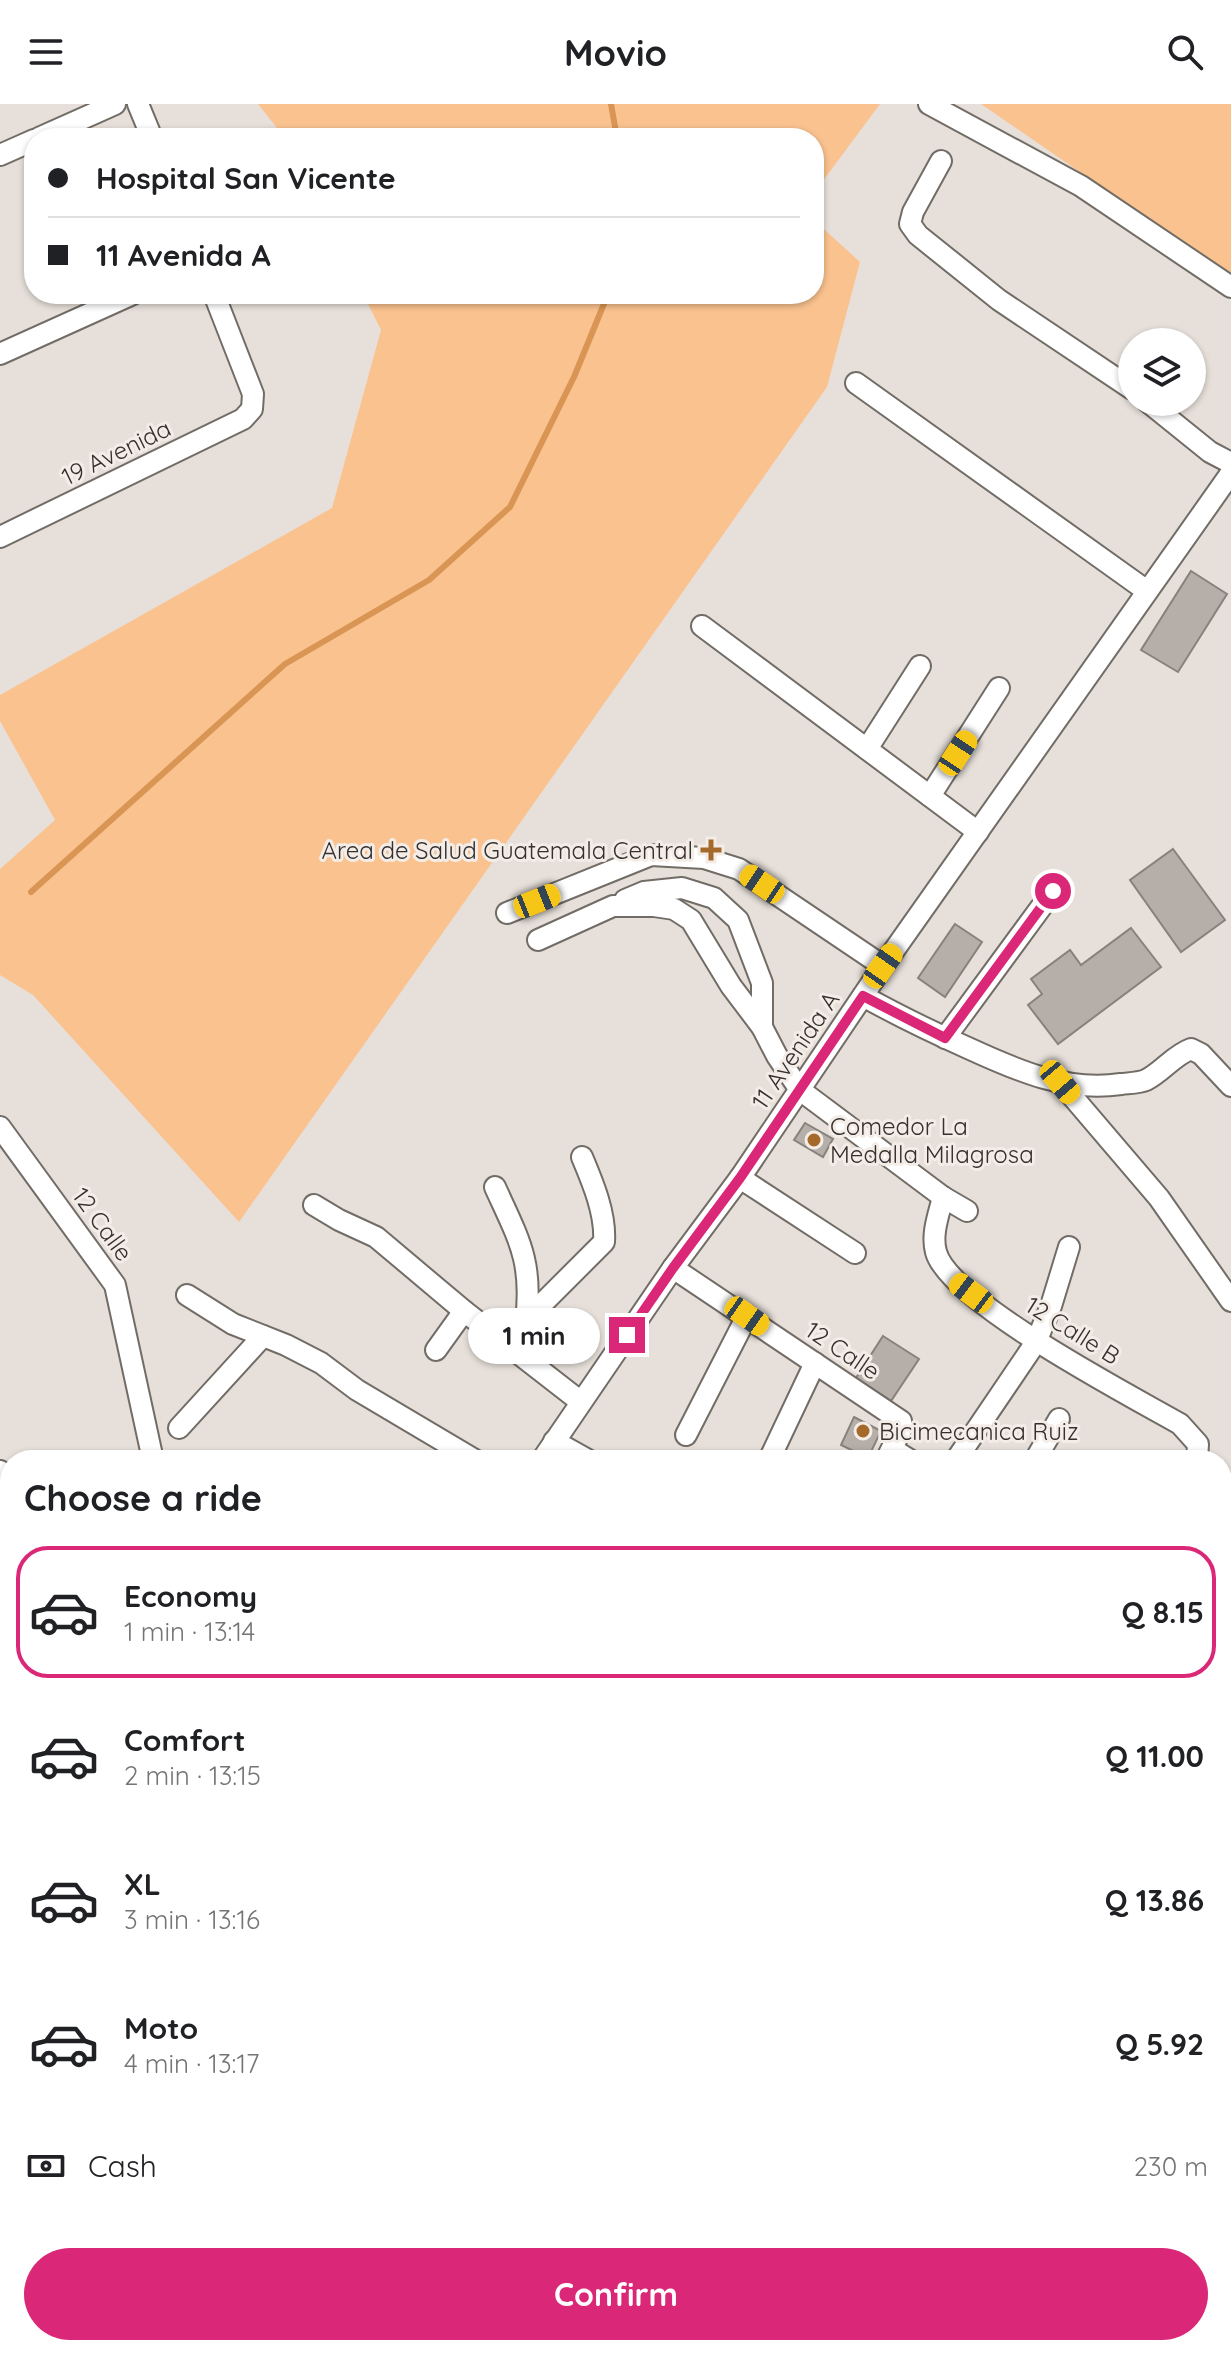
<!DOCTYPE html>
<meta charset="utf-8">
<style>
:root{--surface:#fff;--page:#f6f6f6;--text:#202124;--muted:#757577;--line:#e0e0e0;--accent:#db2777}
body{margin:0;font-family:Quicksand,sans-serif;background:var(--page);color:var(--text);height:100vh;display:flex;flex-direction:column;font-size:30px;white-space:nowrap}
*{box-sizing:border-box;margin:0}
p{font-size:26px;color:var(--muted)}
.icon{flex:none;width:44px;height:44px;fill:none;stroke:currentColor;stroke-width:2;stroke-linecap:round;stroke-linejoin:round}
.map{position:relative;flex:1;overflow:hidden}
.panel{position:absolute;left:0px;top:1346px;width:1232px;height:906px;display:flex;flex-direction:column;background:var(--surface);border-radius:32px 32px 0 0;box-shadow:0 2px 6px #0004}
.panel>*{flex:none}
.banner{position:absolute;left:24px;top:24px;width:800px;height:176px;border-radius:32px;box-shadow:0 2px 6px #0004;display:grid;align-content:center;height:176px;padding:0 24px;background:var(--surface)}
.controls{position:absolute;left:1118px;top:224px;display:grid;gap:16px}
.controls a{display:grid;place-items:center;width:88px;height:88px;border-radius:50%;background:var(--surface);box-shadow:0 2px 6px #0004;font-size:40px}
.end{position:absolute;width:36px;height:36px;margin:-18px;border:10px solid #db2777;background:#fff;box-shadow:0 0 0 4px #fff}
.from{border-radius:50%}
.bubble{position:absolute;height:56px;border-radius:28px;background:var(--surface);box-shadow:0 2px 6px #0004;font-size:26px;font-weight:800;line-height:56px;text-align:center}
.car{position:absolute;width:24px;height:48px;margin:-24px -12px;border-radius:10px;box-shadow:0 0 6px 2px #0007;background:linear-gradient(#f5c518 24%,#345 0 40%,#f5c518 0 76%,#345 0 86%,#f5c518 0)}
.banner b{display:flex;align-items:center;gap:28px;height:76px;font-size:30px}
.banner b+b{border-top:2px solid var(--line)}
.banner i{width:20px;height:20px;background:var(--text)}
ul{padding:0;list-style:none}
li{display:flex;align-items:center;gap:24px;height:132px;margin:0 16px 12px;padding:0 8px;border:4px solid transparent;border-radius:32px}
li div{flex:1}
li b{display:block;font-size:30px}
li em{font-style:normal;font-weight:800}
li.on{border-color:var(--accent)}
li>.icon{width:72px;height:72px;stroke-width:1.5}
h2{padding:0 24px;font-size:36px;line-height:96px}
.pay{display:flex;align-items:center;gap:20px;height:88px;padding:0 24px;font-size:30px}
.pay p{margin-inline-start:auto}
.button{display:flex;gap:16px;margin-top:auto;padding:16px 24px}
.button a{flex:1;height:92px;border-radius:48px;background:var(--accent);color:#fff;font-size:32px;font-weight:800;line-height:92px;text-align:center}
header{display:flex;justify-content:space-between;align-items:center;height:104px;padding:0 24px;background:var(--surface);font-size:36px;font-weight:800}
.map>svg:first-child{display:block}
.green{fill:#fac28f}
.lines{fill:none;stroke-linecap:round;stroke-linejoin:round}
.stream{stroke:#d89553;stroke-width:6}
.building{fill:#b6afa9;stroke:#88827c;stroke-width:2}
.minor-casing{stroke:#726c66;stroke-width:24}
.major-casing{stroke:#c2c1c1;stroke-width:28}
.minor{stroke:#fff;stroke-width:20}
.major{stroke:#f5d0ac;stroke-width:24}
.route{stroke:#db2777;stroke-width:10}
.poi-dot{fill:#a56a2b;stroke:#f4ede7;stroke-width:3}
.labels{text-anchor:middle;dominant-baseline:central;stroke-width:6;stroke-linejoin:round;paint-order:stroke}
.street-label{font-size:24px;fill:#34312f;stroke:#f4ede7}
.poi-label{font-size:24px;fill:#34312f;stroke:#f4ede7;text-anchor:start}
</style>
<header><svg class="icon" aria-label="menu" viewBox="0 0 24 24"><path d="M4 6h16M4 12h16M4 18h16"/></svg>Movio<svg class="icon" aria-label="search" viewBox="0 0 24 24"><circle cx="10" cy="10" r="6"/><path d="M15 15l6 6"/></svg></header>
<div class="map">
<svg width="1231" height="2251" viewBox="0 0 1231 2251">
<rect width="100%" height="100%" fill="#e7e0da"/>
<!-- green -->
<g class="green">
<polygon points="258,0 880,0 814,89 814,34 285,34"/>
<polygon points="981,0 1231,0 1231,172"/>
<polygon points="814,116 860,158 827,283 239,1118 33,891 0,871 0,765 55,716 0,617 0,591 332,404 381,226 363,190 814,190"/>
<polygon points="719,2242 889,2242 883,2251 731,2251"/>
</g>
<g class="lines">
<!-- stream -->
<g class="stream">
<polyline points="611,0 617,34"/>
<polyline points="31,788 285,560 429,476 510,403 574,273 608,190"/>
</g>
</g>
<!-- building -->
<g class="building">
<polygon points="1191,467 1227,490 1178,568 1141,546"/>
<polygon points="1173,745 1225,816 1181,848 1130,776"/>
<polygon points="955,820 982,838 945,893 918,874"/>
<polygon points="1131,824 1161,863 1058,940 1028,901 1042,890 1031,875 1070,846 1081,861"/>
<polygon points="805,1019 833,1035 823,1053 794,1036"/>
<polygon points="883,1232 919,1255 891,1297 856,1274"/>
<polygon points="854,1313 881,1327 868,1354 841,1341"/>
<polygon points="257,2242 315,2242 327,2247 326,2251 282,2251"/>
</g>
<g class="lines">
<defs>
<g id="minor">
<polyline points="138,0 152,34"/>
<polyline points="929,0 1081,82 1231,183"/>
<polyline points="39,34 115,0"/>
<polyline points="0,51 34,36"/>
<polyline points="941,57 913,108 910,120 918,131 999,196 1132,285"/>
<polyline points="0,250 133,190"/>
<polyline points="856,279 1147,487"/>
<polyline points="1148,298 1210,348 1231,359"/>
<polyline points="0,433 243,315 252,305 253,290 214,190"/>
<polyline points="702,522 978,728"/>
<polyline points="867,645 920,562"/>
<polyline points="930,692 999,584"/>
<polyline points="625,796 644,788 682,784 714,794 738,816 762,879 762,923"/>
<polyline points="507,809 651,751 704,754 739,765 883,862"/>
<polyline points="538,836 613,802 654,802 674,805 691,816 731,882 762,923 777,952 800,986 943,1093 967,1107"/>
<path d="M863,892C897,911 932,928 968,944C1018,967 1066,988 1121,980C1129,979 1139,979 1146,976C1162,968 1174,951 1191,945L1201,950L1231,982"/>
<polyline points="945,934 1053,787"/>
<polyline points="1060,978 1159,1094 1231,1197"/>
<polyline points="0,1023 115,1181 153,1356"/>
<polyline points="740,1074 855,1149"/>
<path d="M495,1083C519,1136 533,1157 526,1217"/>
<path d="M943,1093C939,1110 931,1130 936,1148C949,1197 1131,1292 1180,1320L1198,1340L1197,1356"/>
<polyline points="314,1101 339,1116 376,1133 464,1207 581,1298"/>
<polyline points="673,1164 901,1317 902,1324 886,1356"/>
<polyline points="187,1191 233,1220 286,1241 321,1259 357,1286 475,1356"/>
<path d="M505,1237L604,1138C606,1110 593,1079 582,1053"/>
<polyline points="436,1246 464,1207"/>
<polyline points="179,1324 263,1232"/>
<polyline points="686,1331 747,1212"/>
<polyline points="554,1337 588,1356"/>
<polyline points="892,1345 910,1356"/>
<polyline points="542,1356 673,1164 740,1074 883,862 1231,369"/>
<polyline points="769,1356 815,1259"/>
<polyline points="956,1356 1036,1238 1051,1202 1069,1143"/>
<polyline points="1035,1356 1059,1315"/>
<polyline points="0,1367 10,1380"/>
<polyline points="0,1515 10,1507"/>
<polyline points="1222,1529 1231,1541"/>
<polyline points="1222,1585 1231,1569"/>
<polyline points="1222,1700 1231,1705"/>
<polyline points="0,1703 10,1716"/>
<polyline points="1222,1947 1231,1948"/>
<polyline points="1222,2042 1231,2045"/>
<polyline points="0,2134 10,2126"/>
<polyline points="1222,2230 1231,2231"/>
<polyline points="221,2251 224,2242"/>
<polyline points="405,2251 408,2242"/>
<polyline points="595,2251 598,2242"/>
<polyline points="1081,2251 1098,2242"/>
</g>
<g id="major">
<polyline points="0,2012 10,2026"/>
<polyline points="0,2084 10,2098"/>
<polyline points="126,2242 134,2251"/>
<polyline points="176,2242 183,2251"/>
</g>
</defs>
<!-- minor casing -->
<use href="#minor" class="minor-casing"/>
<!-- major casing -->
<use href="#major" class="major-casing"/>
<!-- minor -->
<use href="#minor" class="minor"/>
<!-- major -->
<use href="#major" class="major"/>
</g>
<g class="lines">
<!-- route -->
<polyline class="route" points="627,1231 673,1164 740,1074 863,892 945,934 1053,787"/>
</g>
<!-- markers -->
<g class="poi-dot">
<path d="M707 734h8v8h8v8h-8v8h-8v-8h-8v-8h8z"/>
<circle cx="814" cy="1036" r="8"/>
<circle cx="863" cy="1327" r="8"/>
</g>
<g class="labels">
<!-- street labels -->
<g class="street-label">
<text transform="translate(116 348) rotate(-26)">19 Avenida</text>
<text transform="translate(795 946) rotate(-56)">11 Avenida A</text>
<text transform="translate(103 1120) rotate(54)">12 Calle</text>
<text transform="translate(1073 1226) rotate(32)">12 Calle B</text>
<text transform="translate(843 1246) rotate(34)">12 Calle</text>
</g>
<!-- poi labels -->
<g class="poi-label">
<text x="693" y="746" text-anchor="end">Area de Salud Guatemala Central</text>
<text x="830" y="1022">Comedor La<tspan x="830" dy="28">Medalla Milagrosa</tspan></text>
<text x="879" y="1327">Bicimecanica Ruiz</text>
</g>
</g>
</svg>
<div class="controls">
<a><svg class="icon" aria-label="layers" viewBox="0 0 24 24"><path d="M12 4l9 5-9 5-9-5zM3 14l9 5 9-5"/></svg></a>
</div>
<i class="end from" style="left:1053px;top:787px"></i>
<i class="end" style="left:627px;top:1231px"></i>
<div class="bubble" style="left:468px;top:1204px;width:132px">1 min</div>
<i class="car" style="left:958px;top:649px;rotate:33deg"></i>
<i class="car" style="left:762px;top:780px;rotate:304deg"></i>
<i class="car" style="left:537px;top:797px;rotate:68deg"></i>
<i class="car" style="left:883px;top:862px;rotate:35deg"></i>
<i class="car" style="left:1060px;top:978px;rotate:140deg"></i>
<i class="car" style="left:971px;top:1189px;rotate:307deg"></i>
<i class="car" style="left:747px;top:1212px;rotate:125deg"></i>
<div class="banner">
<b><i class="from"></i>Hospital San Vicente</b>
<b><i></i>11 Avenida A</b>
</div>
<section class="panel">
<h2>Choose a ride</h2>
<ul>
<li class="on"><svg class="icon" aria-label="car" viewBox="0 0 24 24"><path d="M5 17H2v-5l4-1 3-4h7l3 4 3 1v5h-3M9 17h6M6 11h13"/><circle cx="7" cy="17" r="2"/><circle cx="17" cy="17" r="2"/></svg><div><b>Economy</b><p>1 min · 13:14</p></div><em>Q 8.15</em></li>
<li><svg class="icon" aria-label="car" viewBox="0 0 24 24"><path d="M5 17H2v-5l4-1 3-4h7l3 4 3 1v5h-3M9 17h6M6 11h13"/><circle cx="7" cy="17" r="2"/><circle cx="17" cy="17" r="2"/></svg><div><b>Comfort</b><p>2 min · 13:15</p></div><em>Q 11.00</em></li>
<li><svg class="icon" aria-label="car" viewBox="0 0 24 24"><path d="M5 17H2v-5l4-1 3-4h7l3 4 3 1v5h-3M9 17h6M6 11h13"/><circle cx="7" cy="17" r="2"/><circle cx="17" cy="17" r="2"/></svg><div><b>XL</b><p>3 min · 13:16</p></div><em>Q 13.86</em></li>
<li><svg class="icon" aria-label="car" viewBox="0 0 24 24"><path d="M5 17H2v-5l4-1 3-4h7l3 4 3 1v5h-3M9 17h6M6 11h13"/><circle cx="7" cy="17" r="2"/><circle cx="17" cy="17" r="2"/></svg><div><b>Moto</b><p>4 min · 13:17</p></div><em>Q 5.92</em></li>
</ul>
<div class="pay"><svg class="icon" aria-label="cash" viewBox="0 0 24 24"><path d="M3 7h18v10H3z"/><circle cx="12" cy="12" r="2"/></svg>Cash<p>230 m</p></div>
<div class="button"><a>Confirm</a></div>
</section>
</div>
